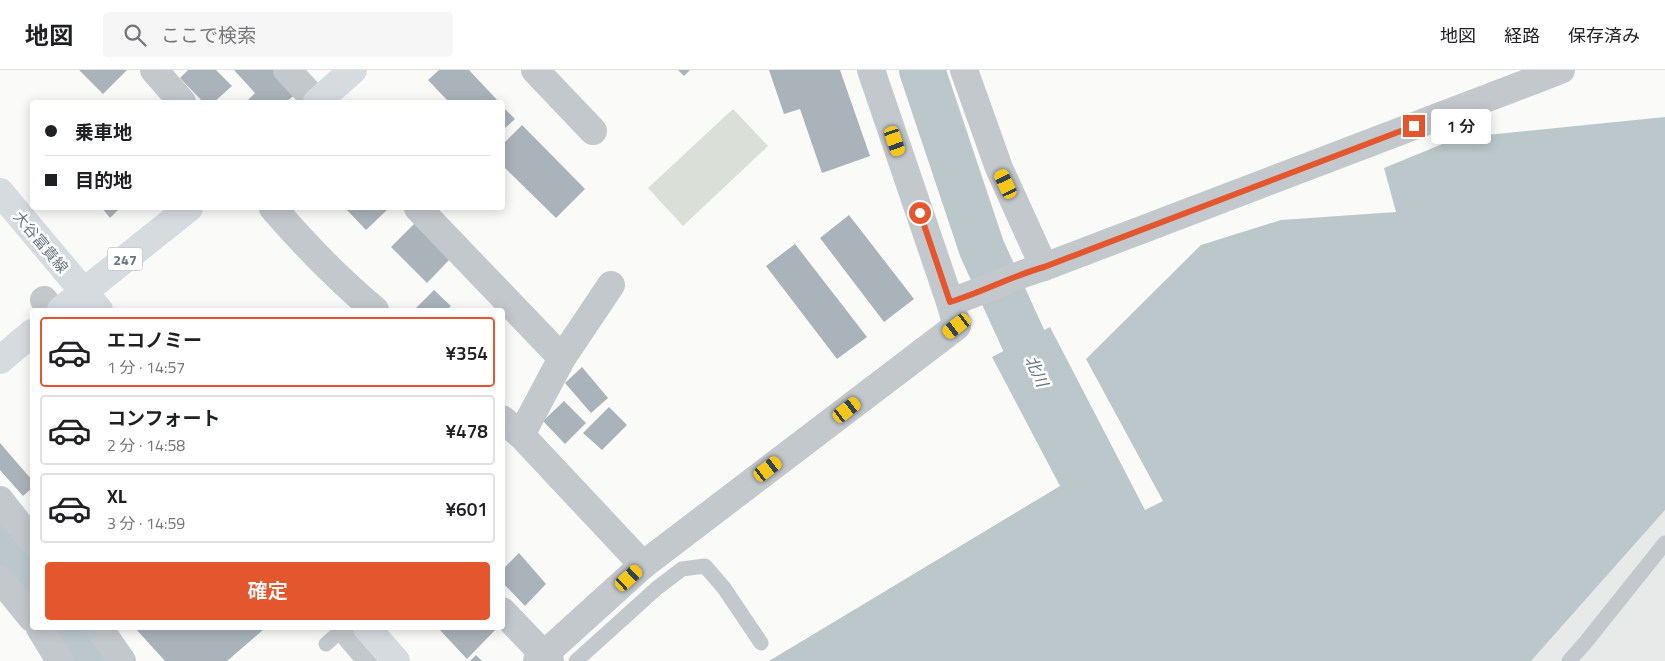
<!DOCTYPE html>
<html lang="ja">
<meta charset="utf-8">
<style>
:root{--surface:#fff;--page:#f6f6f6;--text:#202124;--muted:#757577;--line:#e0e0e0;--accent:#e4572e}
body{margin:0;font-family:"Titillium Web","Noto Sans JP",sans-serif;background:var(--page);color:var(--text);height:100vh;display:flex;flex-direction:column;font-size:19px;white-space:nowrap}
*{box-sizing:border-box;margin:0}
p{font-size:16px;color:var(--muted)}
.icon{flex:none;width:28px;height:28px;fill:none;stroke:currentColor;stroke-width:2;stroke-linecap:round;stroke-linejoin:round}
.map{position:relative;flex:1;overflow:hidden}
.side{position:absolute;left:30px;top:238px;width:475px;height:322px;display:flex;flex-direction:column;background:var(--surface);border-radius:5px;box-shadow:0 2px 12px #0003}
.side>*{flex:none}
.banner{position:absolute;left:30px;top:30px;width:475px;height:110px;border-radius:5px;box-shadow:0 2px 12px #0003;display:grid;align-content:center;height:110px;padding:0 15px;background:var(--surface)}
.end{position:absolute;width:22px;height:22px;margin:-11px;border:6px solid #e4572e;background:#fff;box-shadow:0 0 0 2px #fff}
.from{border-radius:50%}
.bubble{position:absolute;height:35px;border-radius:5px;background:var(--surface);box-shadow:0 2px 12px #0003;font-size:16px;font-weight:600;line-height:35px;text-align:center}
.car{position:absolute;width:15px;height:30px;margin:-15px -8px;border-radius:6px;box-shadow:0 0 4px 1px #0007;background:linear-gradient(#f5c518 24%,#345 0 40%,#f5c518 0 76%,#345 0 86%,#f5c518 0)}
.banner b{display:flex;align-items:center;gap:18px;height:48px;font-size:19px}
.banner b+b{border-top:1px solid var(--line)}
.banner i{width:12px;height:12px;background:var(--text)}
ul{padding:9px 0 0;list-style:none}
li{display:flex;align-items:center;gap:15px;height:70px;margin:0 10px 8px;padding:0 5px;border:2px solid var(--line);border-radius:5px}
li div{flex:1}
li b{display:block;font-size:19px}
li em{font-style:normal;font-weight:600}
li.active{border-color:var(--accent)}
li>.icon{width:45px;height:45px;stroke-width:1.5}
.action{display:flex;gap:10px;margin-top:auto;padding:10px 15px}
.action a{flex:1;height:58px;border-radius:5px;background:var(--accent);color:#fff;font-size:20px;font-weight:600;line-height:58px;text-align:center}
header{display:flex;align-items:center;gap:30px;box-sizing:border-box;height:70px;padding:0 25px;background:var(--surface);border-bottom:1px solid var(--line)}
header strong{font-size:24px}
nav{display:flex;gap:28px;margin-inline-start:auto;font-size:18px}
.search{width:350px;height:45px;background:var(--page);display:flex;align-items:center;gap:12px;box-sizing:border-box;padding:0 18px;border-radius:5px;color:var(--muted);font-size:19px}
.map>svg:first-child{display:block}
.built{fill:#e8e9e9}
.green{fill:#dadfd7}
.water{fill:#bbc7cb}
.lines{fill:none;stroke-linecap:round;stroke-linejoin:round}
.river{stroke:#bbc7cb;stroke-width:46}
.building{fill:#aab3b9}
.lane{stroke:#c3c8cc;stroke-width:15}
.street{stroke:#c3c8cc;stroke-width:28}
.secondary{stroke:#d6dbdf;stroke-width:28}
.highway{stroke:#d6dbdf;stroke-width:28}
.route{stroke:#e4572e;stroke-width:6}
.labels{text-anchor:middle;dominant-baseline:central;stroke-width:5;stroke-linejoin:round;paint-order:stroke}
.shield{fill:#fff;stroke:#939fa8;stroke-width:1}
.shield-label{font-size:14px;font-weight:bold;fill:#657683}
.street-label{font-size:15px;fill:#657683;stroke:#fff}
.water-label{font-size:16px;font-style:italic;fill:#60757c;stroke:#fff}
</style>
<header>
<strong>地図</strong>
<div class="search"><svg class="icon" aria-label="search" viewBox="0 0 24 24"><circle cx="10" cy="10" r="6"/><path d="M15 15l6 6"/></svg>ここで検索</div>
<nav><a>地図</a><a>経路</a><a>保存済み</a></nav>
</header>
<div class="map">
<svg width="1665" height="591" viewBox="0 0 1665 591">
<rect width="100%" height="100%" fill="#fafaf8"/>
<!-- built -->
<polygon class="built" points="1665,440 1665,591 1531,591"/>
<!-- green -->
<polygon class="green" points="733,39 768,76 683,156 648,118"/>
<!-- water -->
<polygon class="water" points="1665,47 1665,440 1531,591 769,591 1060,416 992,287 1050,257 1145,440 1163,431 1086,289 1201,175 1281,150 1396,142 1384,98 1457,68"/>
<g class="lines">
<!-- river -->
<g class="river">
<polyline points="922,0 982,179 1050,328"/>
<polyline points="0,469 32,512"/>
<polyline points="67,558 88,591"/>
</g>
</g>
<!-- building -->
<g class="building">
<polygon points="79,0 127,0 103,24"/>
<polygon points="188,0 216,0 232,16 214,32 203,32 180,8"/>
<polygon points="234,0 276,0 297,23 286,32 248,32 247,31 255,23"/>
<polygon points="439,0 469,0 499,32 449,32 428,10"/>
<polygon points="678,0 690,0 684,6"/>
<polygon points="769,0 840,0 870,86 822,103 800,39 784,44"/>
<polygon points="502,36 515,49 502,61"/>
<polygon points="522,55 585,119 556,148 502,95 502,75"/>
<polygon points="102,138 120,138 110,148"/>
<polygon points="345,138 389,138 366,160"/>
<polygon points="849,145 914,229 884,252 820,168"/>
<polygon points="415,153 450,189 427,213 391,177"/>
<polygon points="795,174 867,267 837,289 766,196"/>
<polygon points="434,220 451,236 447,240 414,240"/>
<polygon points="582,297 608,328 591,343 565,313"/>
<polygon points="564,331 586,353 565,374 543,351"/>
<polygon points="609,337 627,355 602,380 583,363"/>
<polygon points="0,373 32,410 32,418 23,426 0,400"/>
<polygon points="519,483 546,514 525,536 502,512 502,500"/>
<polygon points="135,558 263,558 264,559 227,591 165,591"/>
<polygon points="438,558 497,558 467,589"/>
<polygon points="476,585 482,591 470,591"/>
</g>
<g class="lines">
<!-- lane -->
<g class="lane">
<polyline points="326,574 344,558"/>
<polyline points="576,591 657,518 682,499 705,496 724,518 761,573"/>
<polyline points="1569,591 1585,573 1665,473"/>
</g>
<!-- street -->
<g class="street">
<polyline points="154,0 182,32"/>
<polyline points="287,0 317,32"/>
<polyline points="535,0 593,61"/>
<polyline points="871,0 950,232"/>
<polyline points="964,0 999,98 1044,197"/>
<path d="M273,138C304,174 338,209 375,240"/>
<polyline points="418,138 562,288"/>
<polyline points="44,230 52,240"/>
<polyline points="502,349 521,365 643,495"/>
<polyline points="521,365 562,288 611,215"/>
<polyline points="0,430 32,471"/>
<polyline points="0,509 32,548"/>
<polyline points="502,541 550,591"/>
<polyline points="40,558 60,591"/>
<polyline points="99,558 122,591"/>
<polyline points="344,558 372,591"/>
<path d="M537,591L643,495L957,256L950,232C982,222 1012,206 1044,197L1561,0"/>
</g>
<!-- secondary -->
<g class="secondary">
<polyline points="0,122 99,240"/>
<polyline points="367,558 396,591"/>
</g>
<!-- highway -->
<g class="highway">
<polyline points="317,32 353,0"/>
<polyline points="61,240 189,138"/>
<polyline points="0,290 32,263"/>
</g>
</g>
<g class="lines">
<!-- route -->
<path class="route" d="M920,143L950,232C982,222 1012,206 1044,197L1414,56"/>
</g>
<g class="labels">
<!-- shield labels -->
<rect class="shield" x="107.5" y="177.5" width="35" height="23" rx="4"/>
<g class="shield-label">
<text x="125" y="189">247</text>
</g>
<!-- street labels -->
<g class="street-label">
<text transform="translate(41 172) rotate(50)">大谷富貴線</text>
</g>
<!-- water labels -->
<g class="water-label">
<text transform="translate(1037 301) rotate(65)">北川</text>
</g>
</g>
</svg>
<i class="end from" style="left:920px;top:143px"></i>
<i class="end" style="left:1414px;top:56px"></i>
<div class="bubble" style="left:1431px;top:39px;width:60px">1 分</div>
<i class="car" style="left:895px;top:71px;rotate:161deg"></i>
<i class="car" style="left:1006px;top:114px;rotate:335deg"></i>
<i class="car" style="left:957px;top:256px;rotate:233deg"></i>
<i class="car" style="left:847px;top:340px;rotate:52deg"></i>
<i class="car" style="left:768px;top:399px;rotate:53deg"></i>
<i class="car" style="left:629px;top:508px;rotate:48deg"></i>
<div class="banner">
<b><i class="from"></i>乗車地</b>
<b><i></i>目的地</b>
</div>
<section class="side">
<ul>
<li class="active"><svg class="icon" aria-label="car" viewBox="0 0 24 24"><path d="M5 17H2v-5l4-1 3-4h7l3 4 3 1v5h-3M9 17h6M6 11h13"/><circle cx="7" cy="17" r="2"/><circle cx="17" cy="17" r="2"/></svg><div><b>エコノミー</b><p>1 分 · 14:57</p></div><em>¥354</em></li>
<li><svg class="icon" aria-label="car" viewBox="0 0 24 24"><path d="M5 17H2v-5l4-1 3-4h7l3 4 3 1v5h-3M9 17h6M6 11h13"/><circle cx="7" cy="17" r="2"/><circle cx="17" cy="17" r="2"/></svg><div><b>コンフォート</b><p>2 分 · 14:58</p></div><em>¥478</em></li>
<li><svg class="icon" aria-label="car" viewBox="0 0 24 24"><path d="M5 17H2v-5l4-1 3-4h7l3 4 3 1v5h-3M9 17h6M6 11h13"/><circle cx="7" cy="17" r="2"/><circle cx="17" cy="17" r="2"/></svg><div><b>XL</b><p>3 分 · 14:59</p></div><em>¥601</em></li>
</ul>
<div class="action"><a>確定</a></div>
</section>
</div>
